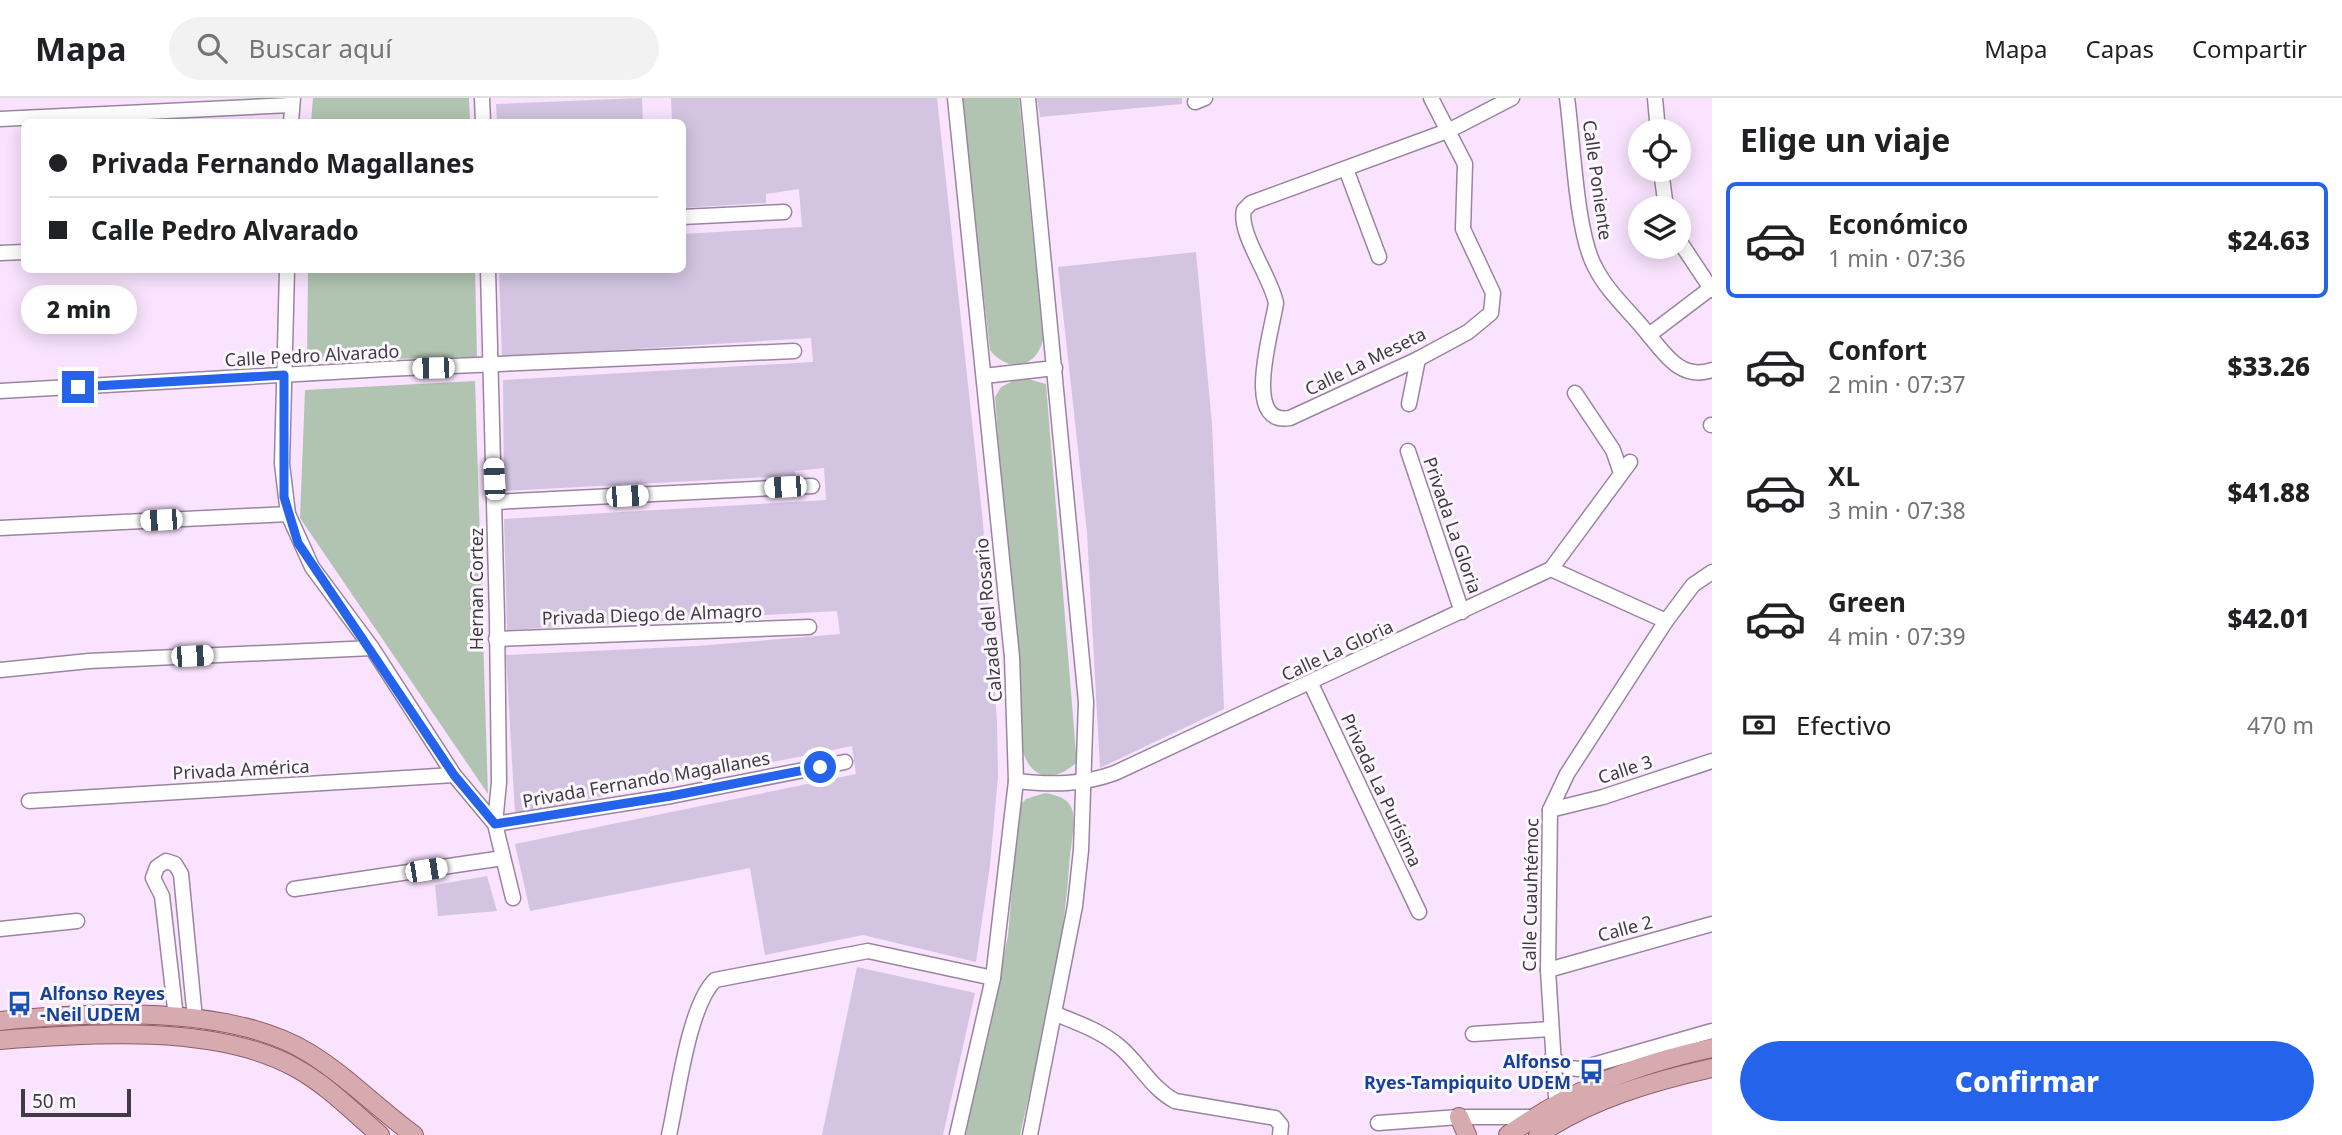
<!DOCTYPE html>
<html lang="es">
<meta charset="utf-8">
<style>
:root{--surface:#fff;--page:#f2f2f2;--text:#202124;--muted:#757577;--line:#e0e0e0;--accent:#2563eb}
body{margin:0;font-family:"Noto Sans",sans-serif;background:var(--page);color:var(--text);height:100vh;display:flex;flex-direction:column;font-size:26px;white-space:nowrap}
*{box-sizing:border-box;margin:0}
p{font-size:23px;color:var(--muted)}
.icon{flex:none;width:38px;height:38px;fill:none;stroke:currentColor;stroke-width:2;stroke-linecap:round;stroke-linejoin:round}
.map{position:relative;flex:1;overflow:hidden}
.sheet{display:flex;flex-direction:column;background:var(--surface);width:630px}
.sheet>*{flex:none}
.guide{position:absolute;left:21px;top:21px;width:665px;height:154px;border-radius:10px;box-shadow:0 4px 18px #0003;display:grid;align-content:center;height:154px;padding:0 28px;background:var(--surface)}
.tools{position:absolute;left:1628px;top:21px;display:grid;gap:14px}
.tools a{display:grid;place-items:center;width:63px;height:63px;border-radius:50%;background:var(--surface);box-shadow:0 4px 18px #0003;font-size:35px}
.scale{position:absolute;left:21px;bottom:18px;width:110px;box-sizing:border-box;padding-left:7px;border:4px solid #413943;border-top:0;font-size:19px;line-height:24px;white-space:nowrap;color:#413943;-webkit-text-stroke:5px #fcf7fd;paint-order:stroke}
.end{position:absolute;width:32px;height:32px;margin:-16px;border:9px solid #2563eb;background:#fff;box-shadow:0 0 0 4px #fff}
.from{border-radius:50%}
.bubble{position:absolute;height:49px;border-radius:24px;background:var(--surface);box-shadow:0 4px 18px #0003;font-size:23px;font-weight:800;line-height:49px;text-align:center}
.car{position:absolute;width:21px;height:42px;margin:-21px -10px;border-radius:9px;box-shadow:0 0 5px 2px #0007;background:linear-gradient(#fff 24%,#345 0 40%,#fff 0 76%,#345 0 86%,#fff 0)}
.guide b{display:flex;align-items:center;gap:24px;height:66px;font-size:26px}
.guide b+b{border-top:2px solid var(--line)}
.guide i{width:18px;height:18px;background:var(--text)}
ul{padding:0;list-style:none}
li{display:flex;align-items:center;gap:21px;height:116px;margin:0 14px 10px;padding:0 14px;border:4px solid transparent;border-radius:10px}
li div{flex:1}
li b{display:block;font-size:26px}
li em{font-style:normal;font-weight:800}
li.current{border-color:var(--accent)}
li>.icon{width:63px;height:63px;stroke-width:1.5}
h2{padding:0 28px;font-size:32px;line-height:84px}
.pay{display:flex;align-items:center;gap:18px;height:77px;padding:0 28px;font-size:26px}
.pay p{margin-inline-start:auto}
.cta{display:flex;gap:14px;margin-top:auto;padding:14px 28px}
.cta a{flex:1;height:80px;border-radius:42px;background:var(--accent);color:#fff;font-size:28px;font-weight:800;line-height:80px;text-align:center}
header{display:flex;align-items:center;gap:42px;box-sizing:border-box;height:98px;padding:0 35px;background:var(--surface);border-bottom:2px solid var(--line)}
header strong{font-size:33px}
nav{display:flex;gap:38px;margin-inline-start:auto;font-size:24px}
.search{width:490px;height:63px;background:var(--page);display:flex;align-items:center;gap:18px;box-sizing:border-box;padding:0 24px;border-radius:38px;color:var(--muted);font-size:26px}
main{display:flex;flex:1;min-height:0}
.map>svg:first-child{display:block}
.green{fill:#b0c4b1}
.building{fill:#d3c5e2}
.lines{fill:none;stroke-linecap:round;stroke-linejoin:round}
.minor-casing{stroke:#99869e;stroke-width:17}
.major-casing{stroke:#905d67;stroke-width:20}
.minor{stroke:#fff;stroke-width:14}
.major{stroke:#d6aaaf;stroke-width:18}
.route{stroke:#2563eb;stroke-width:9}
.labels{text-anchor:middle;dominant-baseline:central;stroke-width:6;stroke-linejoin:round;paint-order:stroke}
.street-label{font-size:18px;fill:#413943;stroke:#fcf7fd}
.transit-label{font-size:18px;font-weight:bold;fill:#164399;stroke:#fcf7fd;text-anchor:start}
</style>
<header>
<strong>Mapa</strong>
<div class="search"><svg class="icon" aria-label="search" viewBox="0 0 24 24"><circle cx="10" cy="10" r="6"/><path d="M15 15l6 6"/></svg>Buscar aquí</div>
<nav><a>Mapa</a><a>Capas</a><a>Compartir</a></nav>
</header>
<main>
<div class="map">
<svg width="1712" height="1037" viewBox="0 0 1712 1037">
<rect width="100%" height="100%" fill="#f9e3fe"/>
<!-- green -->
<g class="green">
<polygon points="313,0 469,0 470,24 311,24"/>
<path d="M961,0H1019L1043,242C1036,271 1008,275 990,252Z"/>
<polygon points="308,172 475,172 477,259 307,263"/>
<path d="M1021,279L1046,286L1076,655V665C1053,685 1031,682 1022,651L995,299L1001,289Z"/>
<polygon points="475,283 488,696 300,420 305,292"/>
<path d="M1045,695C1057,697 1071,701 1073,715C1075,732 1070,752 1069,769C1063,860 1040,948 1020,1037H965L1008,838L1019,708L1026,701Z"/>
</g>
<!-- building -->
<g class="building">
<polygon points="642,0 643,24 497,24 496,6"/>
<polygon points="671,0 937,0 983,425 997,624 998,679 990,767 976,864 863,837 765,857 750,770 530,813 515,746 856,676 852,648 515,716 506,557 697,548 840,536 837,513 507,532 504,421 826,402 824,370 795,373 796,378 790,378 504,393 503,282 813,264 811,240 502,259 499,172 682,172 682,136 802,129 799,91 766,96 766,105 682,110 682,24 672,24"/>
<polygon points="1037,0 1182,0 1182,6 1040,19"/>
<polygon points="1196,154 1212,326 1224,611 1100,670 1087,434 1058,169"/>
<polygon points="487,778 497,813 438,818 435,787"/>
<polygon points="857,869 975,895 943,1037 822,1037"/>
</g>
<g class="lines">
<defs>
<g id="minor">
<polyline points="482,0 483,24"/>
<polyline points="955,0 1012,559 1016,683 993,880 957,1037"/>
<polyline points="1028,0 1086,604 1081,752 1075,808 1030,1037"/>
<path d="M1431,0L1465,66L1463,131L1493,195L1491,215L1468,234L1418,261L1290,320C1241,329 1273,229 1276,205C1271,179 1238,135 1244,112L1251,105L1450,32L1512,0"/>
<path d="M1567,0C1573,42 1576,135 1595,169C1608,195 1630,213 1648,236C1665,256 1681,283 1712,272"/>
<polyline points="1655,0 1658,33"/>
<polyline points="1195,4 1205,0"/>
<polyline points="0,21 291,7"/>
<polyline points="291,24 293,0"/>
<polyline points="1346,71 1379,159"/>
<polyline points="1661,72 1666,110"/>
<polyline points="682,119 784,114"/>
<polyline points="1678,141 1712,192"/>
<polyline points="0,155 24,154"/>
<polyline points="287,172 282,366 288,416 312,469 372,550 454,677 495,726 513,800"/>
<polyline points="488,172 497,520 499,684 495,726 671,698 845,664"/>
<polyline points="1649,237 1711,190"/>
<polyline points="984,278 1055,270"/>
<polyline points="0,293 385,271 794,253"/>
<polyline points="1575,295 1613,352 1621,375"/>
<polyline points="1409,306 1418,261"/>
<polyline points="1711,327 1712,327"/>
<polyline points="1408,353 1462,514"/>
<polyline points="495,404 812,388"/>
<polyline points="0,430 288,416"/>
<polyline points="1551,471 1630,364"/>
<polyline points="496,541 809,529"/>
<polyline points="0,572 89,563 372,550"/>
<polyline points="1311,586 1419,814"/>
<path d="M1016,683C1051,687 1082,687 1115,675L1551,471L1666,523"/>
<polyline points="29,703 454,677"/>
<polyline points="1550,712 1603,699 1712,663"/>
<polyline points="294,791 503,760"/>
<polyline points="0,831 77,823"/>
<polyline points="1548,872 1712,826"/>
<path d="M1056,916C1078,925 1101,933 1120,949C1140,966 1151,990 1175,1003L1275,1020L1281,1027L1280,1037"/>
<polyline points="176,919 162,798 153,780 157,769 166,763 175,766 181,776 195,921"/>
<polyline points="1473,936 1550,931"/>
<polyline points="1552,960 1569,970 1579,971 1712,933"/>
<polyline points="1557,1015 1548,872 1550,712 1567,676 1666,523 1693,487 1712,474"/>
<polyline points="1378,1025 1459,1019 1534,1019"/>
<path d="M669,1037C678,998 688,909 715,882L868,853L993,880"/>
</g>
<g id="major">
<path d="M0,923C90,914 230,906 309,955C347,978 378,1011 414,1037"/>
<path d="M0,942C88,935 218,926 296,970C327,987 353,1014 380,1037"/>
<polyline points="1459,1019 1467,1037"/>
<path d="M1508,1037C1574,991 1633,967 1712,950"/>
<path d="M1538,1037C1588,1002 1653,983 1712,970"/>
</g>
</defs>
<!-- minor casing -->
<use href="#minor" class="minor-casing"/>
<!-- major casing -->
<use href="#major" class="major-casing"/>
<!-- minor -->
<use href="#minor" class="minor"/>
<!-- major -->
<use href="#major" class="major"/>
</g>
<g class="lines">
<!-- route -->
<polyline class="route" points="78,289 284,277 284,399 298,445 454,677 495,726 671,698 820,669"/>
</g>
<!-- icons -->
<defs>
<symbol id="bus-bare" viewBox="-9 -9 18 18"><path d="M-5-6H5V4H4V6H2V4H-2V6H-4V4H-5ZM-3.5-4V0h7V-4ZM-3.5 1.2v1.5H-2V1.2ZM2 1.2v1.5H3.5V1.2Z" fill="#1a4fb4" stroke="#fcf7fd" stroke-width="2.5" paint-order="stroke"/></symbol>
</defs>
<g fill-rule="evenodd">
<use href="#bus-bare" x="2" y="888" width="35" height="35"/>
<use href="#bus-bare" x="1574" y="956" width="35" height="35"/>
</g>
<g class="labels">
<!-- street labels -->
<g class="street-label">
<text transform="translate(1598 82) rotate(82)">Calle Poniente</text>
<text transform="translate(312 257) rotate(-3)">Calle Pedro Alvarado</text>
<text transform="translate(1365 263) rotate(-26)">Calle La Meseta</text>
<text transform="translate(1453 427) rotate(71)">Privada La Gloria</text>
<text transform="translate(476 491) rotate(-90)">Hernan Cortez</text>
<text transform="translate(652 516) rotate(-2)">Privada Diego de Almagro</text>
<text transform="translate(988 522) rotate(-95)">Calzada del Rosario</text>
<text transform="translate(1337 552) rotate(-25)">Calle La Gloria</text>
<text transform="translate(241 671) rotate(-3)">Privada América</text>
<text transform="translate(1625 671) rotate(-18)">Calle 3</text>
<text transform="translate(646 681) rotate(-10)">Privada Fernando Magallanes</text>
<text transform="translate(1382 692) rotate(65)">Privada La Purísima</text>
<text transform="translate(1530 797) rotate(-89)">Calle Cuauhtémoc</text>
<text transform="translate(1625 830) rotate(-15)">Calle 2</text>
</g>
<!-- transit labels -->
<g class="transit-label">
<text x="40" y="895">Alfonso Reyes<tspan x="40" dy="21">-Neil UDEM</tspan></text>
<text x="1571" y="963" text-anchor="end">Alfonso<tspan x="1571" dy="21">Ryes-Tampiquito UDEM</tspan></text>
</g>
</g>
</svg>
<div class="tools">
<a><svg class="icon" aria-label="locate" viewBox="0 0 24 24"><circle cx="12" cy="12" r="6"/><path d="M12 2v4M12 18v4M2 12h4M18 12h4"/></svg></a>
<a><svg class="icon" aria-label="layers" viewBox="0 0 24 24"><path d="M12 4l9 5-9 5-9-5zM3 14l9 5 9-5"/></svg></a>
</div>
<div class="scale">50 m</div>
<i class="end from" style="left:820px;top:669px"></i>
<i class="end" style="left:78px;top:289px"></i>
<div class="bubble" style="left:21px;top:187px;width:116px">2 min</div>
<i class="car" style="left:433px;top:270px;rotate:269deg"></i>
<i class="car" style="left:494px;top:381px;rotate:357deg"></i>
<i class="car" style="left:785px;top:389px;rotate:267deg"></i>
<i class="car" style="left:627px;top:398px;rotate:87deg"></i>
<i class="car" style="left:161px;top:422px;rotate:267deg"></i>
<i class="car" style="left:192px;top:558px;rotate:87deg"></i>
<i class="car" style="left:426px;top:772px;rotate:81deg"></i>
<div class="guide">
<b><i class="from"></i>Privada Fernando Magallanes</b>
<b><i></i>Calle Pedro Alvarado</b>
</div>
</div>
<section class="sheet">
<h2>Elige un viaje</h2>
<ul>
<li class="current"><svg class="icon" aria-label="car" viewBox="0 0 24 24"><path d="M5 17H2v-5l4-1 3-4h7l3 4 3 1v5h-3M9 17h6M6 11h13"/><circle cx="7" cy="17" r="2"/><circle cx="17" cy="17" r="2"/></svg><div><b>Económico</b><p>1 min · 07:36</p></div><em>$24.63</em></li>
<li><svg class="icon" aria-label="car" viewBox="0 0 24 24"><path d="M5 17H2v-5l4-1 3-4h7l3 4 3 1v5h-3M9 17h6M6 11h13"/><circle cx="7" cy="17" r="2"/><circle cx="17" cy="17" r="2"/></svg><div><b>Confort</b><p>2 min · 07:37</p></div><em>$33.26</em></li>
<li><svg class="icon" aria-label="car" viewBox="0 0 24 24"><path d="M5 17H2v-5l4-1 3-4h7l3 4 3 1v5h-3M9 17h6M6 11h13"/><circle cx="7" cy="17" r="2"/><circle cx="17" cy="17" r="2"/></svg><div><b>XL</b><p>3 min · 07:38</p></div><em>$41.88</em></li>
<li><svg class="icon" aria-label="car" viewBox="0 0 24 24"><path d="M5 17H2v-5l4-1 3-4h7l3 4 3 1v5h-3M9 17h6M6 11h13"/><circle cx="7" cy="17" r="2"/><circle cx="17" cy="17" r="2"/></svg><div><b>Green</b><p>4 min · 07:39</p></div><em>$42.01</em></li>
</ul>
<div class="pay"><svg class="icon" aria-label="cash" viewBox="0 0 24 24"><path d="M3 7h18v10H3z"/><circle cx="12" cy="12" r="2"/></svg>Efectivo<p>470 m</p></div>
<div class="cta"><a>Confirmar</a></div>
</section>
</main>
